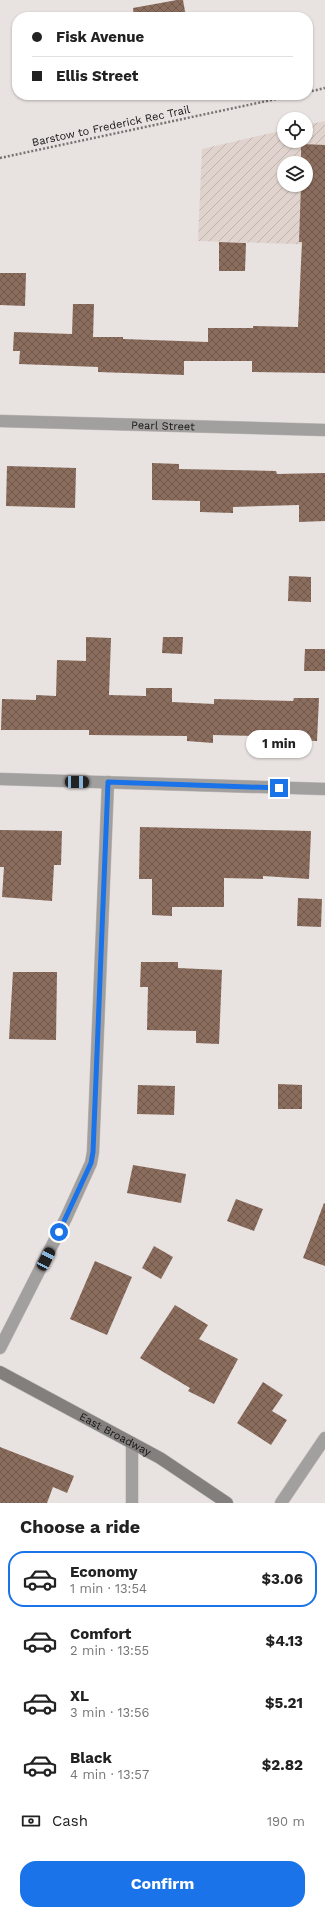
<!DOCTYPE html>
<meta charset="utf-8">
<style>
:root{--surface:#fff;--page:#f2f2f2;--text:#222;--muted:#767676;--line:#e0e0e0;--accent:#1a73e8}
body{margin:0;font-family:"Work Sans",sans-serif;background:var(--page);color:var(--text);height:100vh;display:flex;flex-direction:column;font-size:15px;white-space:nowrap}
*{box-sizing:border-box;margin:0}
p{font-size:13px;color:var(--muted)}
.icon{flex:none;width:22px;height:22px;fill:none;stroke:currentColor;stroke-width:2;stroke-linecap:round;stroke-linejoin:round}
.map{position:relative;height:1503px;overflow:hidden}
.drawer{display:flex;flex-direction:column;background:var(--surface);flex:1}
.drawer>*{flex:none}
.banner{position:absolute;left:12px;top:12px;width:301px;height:88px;border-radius:16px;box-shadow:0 1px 3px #0004;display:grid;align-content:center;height:88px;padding:0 20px;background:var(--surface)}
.controls{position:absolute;left:277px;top:112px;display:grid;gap:8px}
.controls a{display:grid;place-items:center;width:36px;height:36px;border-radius:50%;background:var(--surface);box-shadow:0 1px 3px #0004;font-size:20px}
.end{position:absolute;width:18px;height:18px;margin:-9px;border:5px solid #1a73e8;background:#fff;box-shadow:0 0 0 2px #fff}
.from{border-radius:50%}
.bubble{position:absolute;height:28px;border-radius:14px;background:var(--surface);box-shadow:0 1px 3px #0004;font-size:13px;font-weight:700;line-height:28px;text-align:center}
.car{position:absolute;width:12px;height:24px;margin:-12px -6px;border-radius:5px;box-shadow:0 0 3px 1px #0007;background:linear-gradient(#222 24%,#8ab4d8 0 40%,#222 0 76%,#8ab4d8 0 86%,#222 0)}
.banner b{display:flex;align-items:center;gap:14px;height:38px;font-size:15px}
.banner b+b{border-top:1px solid var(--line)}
.banner i{width:10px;height:10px;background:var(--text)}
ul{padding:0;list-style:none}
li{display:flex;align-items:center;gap:12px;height:56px;margin:0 8px 6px;padding:0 12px;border:2px solid transparent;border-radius:16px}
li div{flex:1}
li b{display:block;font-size:15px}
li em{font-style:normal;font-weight:700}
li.current{border-color:var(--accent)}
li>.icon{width:36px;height:36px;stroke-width:1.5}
h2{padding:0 20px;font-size:18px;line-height:48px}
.pay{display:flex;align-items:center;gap:10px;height:44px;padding:0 20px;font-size:15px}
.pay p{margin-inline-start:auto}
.primary-button{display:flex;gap:8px;margin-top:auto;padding:8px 20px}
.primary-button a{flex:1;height:46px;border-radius:16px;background:var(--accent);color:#fff;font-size:16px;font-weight:700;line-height:46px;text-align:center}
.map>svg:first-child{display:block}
.industrial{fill:url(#industrial-furrows);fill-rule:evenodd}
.building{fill:url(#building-cross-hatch)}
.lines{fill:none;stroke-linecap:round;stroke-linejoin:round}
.minor-casing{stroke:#c2bdbb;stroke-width:13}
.secondary-casing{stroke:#c2bdbb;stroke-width:13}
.path{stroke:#777372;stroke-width:2.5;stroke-dasharray:2 2;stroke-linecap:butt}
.minor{stroke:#a2a09f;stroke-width:12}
.secondary{stroke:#827f7d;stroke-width:12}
.route{stroke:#1a73e8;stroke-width:5}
.labels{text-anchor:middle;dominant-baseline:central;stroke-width:3;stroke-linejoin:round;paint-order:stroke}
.street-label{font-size:11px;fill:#151413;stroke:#e8e2e0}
</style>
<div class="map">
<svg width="325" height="1503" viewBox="0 0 325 1503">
<defs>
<pattern id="industrial-furrows" width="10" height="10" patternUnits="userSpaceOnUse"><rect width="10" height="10" fill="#e0d3cd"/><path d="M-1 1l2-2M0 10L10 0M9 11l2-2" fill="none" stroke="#bfb4af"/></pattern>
<pattern id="building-cross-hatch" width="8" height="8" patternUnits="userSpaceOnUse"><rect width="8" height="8" fill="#8b6d5e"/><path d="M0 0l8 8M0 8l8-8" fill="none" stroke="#70584c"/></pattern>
</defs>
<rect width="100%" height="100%" fill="#e8e2e0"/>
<!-- industrial -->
<path class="industrial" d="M325,121V245L198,241L202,149L284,130V141H306V125ZM284,163H306V185H284Z"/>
<!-- building -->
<g class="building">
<polygon points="177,0 183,0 186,17 134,17 133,8"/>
<polygon points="301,144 325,145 325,373 252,372 252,361 184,361 184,375 98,372 98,367 19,364 20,351 13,351 14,332 72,334 73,304 94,304 93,337 123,337 123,339 208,342 208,328 253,328 253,326 298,327 302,242 299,242 301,185 306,185 306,163 301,163"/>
<polygon points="219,242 246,243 245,271 219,271"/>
<polygon points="0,273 26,273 25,306 0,305"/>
<polygon points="152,463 179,464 179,469 276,471 277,474 325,473 325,521 299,522 299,505 233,507 233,513 200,512 200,501 152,500"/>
<polygon points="7,466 76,468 75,508 6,506"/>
<polygon points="289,576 311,577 311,602 288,601"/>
<polygon points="86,637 111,638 109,695 146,696 146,688 172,688 172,702 214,704 214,699 293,701 294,698 319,698 317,741 292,740 292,737 213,735 213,743 187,741 187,736 89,735 89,730 1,730 2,699 36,700 36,695 56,696 57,660 86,661"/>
<polygon points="163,637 183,637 182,654 162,653"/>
<polygon points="305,649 325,649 325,671 304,671"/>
<polygon points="140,827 311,831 309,879 263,876 263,879 224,878 224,907 172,907 172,916 152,915 152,879 139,879"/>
<polygon points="0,830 62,831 61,865 54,865 52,901 2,897 4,867 0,867"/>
<polygon points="298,898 322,899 321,927 297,926"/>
<polygon points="141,962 178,962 178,968 222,970 219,1044 196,1043 196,1031 147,1030 148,987 140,987"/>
<polygon points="13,972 57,972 56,1040 9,1039"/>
<polygon points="278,1084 302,1085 302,1109 278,1109"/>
<polygon points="138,1085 175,1086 174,1115 137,1114"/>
<polygon points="133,1165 186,1174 181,1203 127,1193"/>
<polygon points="236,1199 263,1209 254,1231 227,1221"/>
<polygon points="324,1203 325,1204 325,1266 303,1258"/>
<polygon points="154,1246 173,1257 161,1279 142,1268"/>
<polygon points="95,1261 132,1277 107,1335 70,1319"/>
<polygon points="175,1305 208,1325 199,1339 238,1359 214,1404 188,1391 190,1388 140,1358"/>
<polygon points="263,1382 283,1395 272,1411 287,1420 271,1445 237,1423"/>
<polygon points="0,1447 74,1476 67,1493 53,1487 47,1503 0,1503"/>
</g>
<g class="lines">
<defs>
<g id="minor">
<path id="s1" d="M0,421L325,430"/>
<polyline points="0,779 325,789"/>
<polyline points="0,1348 66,1218 91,1163 93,1152 108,782"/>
<polyline points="132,1503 132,1443"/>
<polyline points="281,1503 325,1438"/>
</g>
<g id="secondary">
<path id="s2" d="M0,1372L160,1458L227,1503"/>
</g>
</defs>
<!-- minor casing -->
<use href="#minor" class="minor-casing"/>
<!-- secondary casing -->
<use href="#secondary" class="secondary-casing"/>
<!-- path -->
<g class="path">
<polyline points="308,92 325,88"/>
<polyline points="0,158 295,95"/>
</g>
<!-- minor -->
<use href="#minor" class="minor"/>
<!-- secondary -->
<use href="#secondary" class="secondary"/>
</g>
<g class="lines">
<!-- route -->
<polyline class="route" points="59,1232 91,1163 93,1152 108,782 279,788"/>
</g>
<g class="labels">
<!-- street labels -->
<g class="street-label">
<text transform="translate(111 126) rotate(-12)">Barstow to Frederick Rec Trail</text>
<text stroke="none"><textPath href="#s1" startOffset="163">Pearl Street</textPath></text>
<text stroke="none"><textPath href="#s2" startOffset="131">East Broadway</textPath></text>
</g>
</g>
</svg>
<div class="controls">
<a><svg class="icon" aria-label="locate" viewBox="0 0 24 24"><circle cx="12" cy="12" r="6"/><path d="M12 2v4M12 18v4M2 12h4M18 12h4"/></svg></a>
<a><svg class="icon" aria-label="layers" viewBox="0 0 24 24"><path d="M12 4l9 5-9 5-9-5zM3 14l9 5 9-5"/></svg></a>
</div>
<i class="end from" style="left:59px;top:1232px"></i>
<i class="end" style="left:279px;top:788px"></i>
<div class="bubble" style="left:246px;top:730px;width:66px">1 min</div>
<i class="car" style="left:77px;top:782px;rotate:91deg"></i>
<i class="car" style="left:46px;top:1259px;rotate:27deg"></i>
<div class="banner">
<b><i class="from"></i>Fisk Avenue</b>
<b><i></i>Ellis Street</b>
</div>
</div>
<section class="drawer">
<h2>Choose a ride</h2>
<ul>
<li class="current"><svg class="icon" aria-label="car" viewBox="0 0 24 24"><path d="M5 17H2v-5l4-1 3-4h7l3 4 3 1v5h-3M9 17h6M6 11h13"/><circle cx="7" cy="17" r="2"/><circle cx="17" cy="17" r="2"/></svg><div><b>Economy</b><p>1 min · 13:54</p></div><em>$3.06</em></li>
<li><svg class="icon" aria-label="car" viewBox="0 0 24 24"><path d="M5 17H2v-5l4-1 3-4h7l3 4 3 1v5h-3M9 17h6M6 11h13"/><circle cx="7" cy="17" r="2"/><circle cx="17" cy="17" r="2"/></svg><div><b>Comfort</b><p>2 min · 13:55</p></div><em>$4.13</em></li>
<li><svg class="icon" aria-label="car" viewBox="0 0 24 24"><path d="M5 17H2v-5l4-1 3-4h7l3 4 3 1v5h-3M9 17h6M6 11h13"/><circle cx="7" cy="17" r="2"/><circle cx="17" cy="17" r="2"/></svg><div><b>XL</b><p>3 min · 13:56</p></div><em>$5.21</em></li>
<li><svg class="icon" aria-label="car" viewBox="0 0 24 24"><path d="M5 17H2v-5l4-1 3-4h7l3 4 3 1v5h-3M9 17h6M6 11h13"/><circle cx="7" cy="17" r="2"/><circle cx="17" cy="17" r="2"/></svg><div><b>Black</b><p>4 min · 13:57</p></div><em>$2.82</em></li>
</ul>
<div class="pay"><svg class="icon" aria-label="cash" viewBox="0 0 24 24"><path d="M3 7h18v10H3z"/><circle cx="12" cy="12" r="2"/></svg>Cash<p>190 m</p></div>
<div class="primary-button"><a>Confirm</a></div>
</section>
